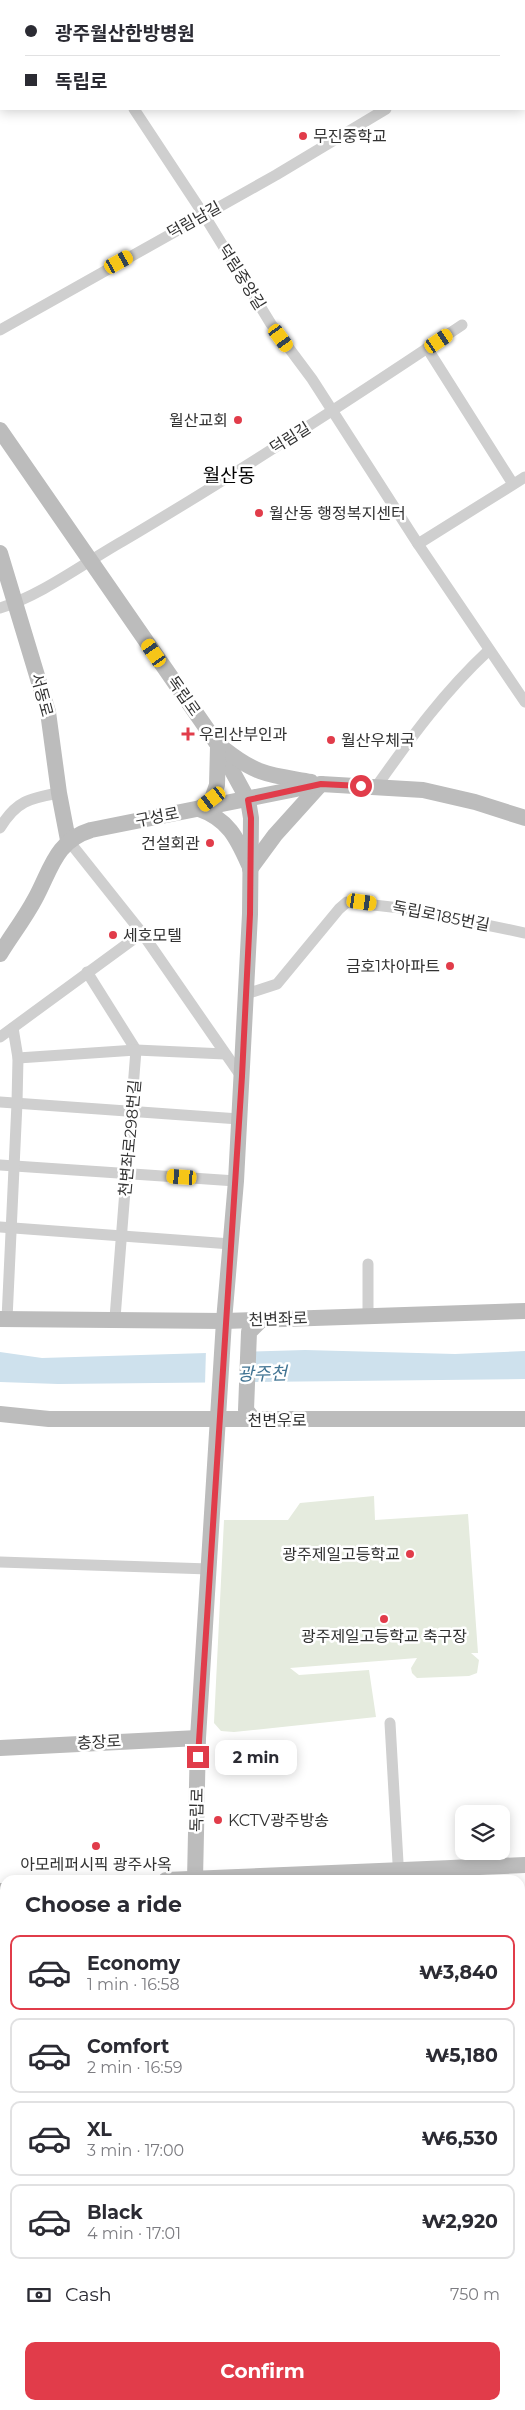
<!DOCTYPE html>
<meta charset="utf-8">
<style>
:root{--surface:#fff;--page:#f7f7f7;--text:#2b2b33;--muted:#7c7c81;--line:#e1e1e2;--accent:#e13c4a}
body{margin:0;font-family:Montserrat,"Noto Sans KR",sans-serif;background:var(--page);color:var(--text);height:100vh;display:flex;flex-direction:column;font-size:19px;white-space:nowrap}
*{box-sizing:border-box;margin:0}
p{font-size:16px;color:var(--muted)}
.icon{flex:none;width:28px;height:28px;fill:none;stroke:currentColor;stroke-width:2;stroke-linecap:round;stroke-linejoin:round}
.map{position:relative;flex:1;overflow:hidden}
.side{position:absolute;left:0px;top:1875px;width:525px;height:535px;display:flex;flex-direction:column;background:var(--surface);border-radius:15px 15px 0 0;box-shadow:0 2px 12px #0003}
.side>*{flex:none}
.top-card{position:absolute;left:0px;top:0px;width:525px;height:110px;box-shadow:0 2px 12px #0003;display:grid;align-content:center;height:110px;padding:0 25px;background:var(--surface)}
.fabs{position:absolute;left:455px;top:1805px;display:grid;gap:10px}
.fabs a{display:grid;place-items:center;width:55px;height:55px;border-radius:10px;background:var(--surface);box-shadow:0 2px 12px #0003;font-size:25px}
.end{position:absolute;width:22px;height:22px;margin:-11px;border:6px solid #e13c4a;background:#fff;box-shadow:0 0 0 2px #fff}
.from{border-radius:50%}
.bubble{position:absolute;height:35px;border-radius:10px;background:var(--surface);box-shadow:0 2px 12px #0003;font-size:16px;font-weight:700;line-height:35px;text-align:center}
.car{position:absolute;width:15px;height:30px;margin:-15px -8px;border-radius:6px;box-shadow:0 0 4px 1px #0007;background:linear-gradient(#f5c518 24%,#345 0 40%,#f5c518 0 76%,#345 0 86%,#f5c518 0)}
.top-card b{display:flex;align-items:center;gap:18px;height:48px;font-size:19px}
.top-card b+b{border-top:1px solid var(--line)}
.top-card i{width:12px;height:12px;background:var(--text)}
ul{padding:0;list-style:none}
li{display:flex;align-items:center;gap:15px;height:75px;margin:0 10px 8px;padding:0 15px;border:2px solid var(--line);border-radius:10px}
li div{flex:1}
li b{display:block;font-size:19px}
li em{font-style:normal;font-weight:700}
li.on{border-color:var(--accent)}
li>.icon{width:45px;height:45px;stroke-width:1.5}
h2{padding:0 25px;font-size:22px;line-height:60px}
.pay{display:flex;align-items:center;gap:12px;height:55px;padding:0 25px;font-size:19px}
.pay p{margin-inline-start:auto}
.primary-button{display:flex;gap:10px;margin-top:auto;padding:10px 25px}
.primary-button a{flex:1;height:58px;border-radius:10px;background:var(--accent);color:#fff;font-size:20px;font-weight:700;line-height:58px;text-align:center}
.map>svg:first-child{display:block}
.green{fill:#e5ebde}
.water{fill:#cee1ed}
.pier{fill:#fff}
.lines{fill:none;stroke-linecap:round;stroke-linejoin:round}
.street{stroke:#cfcfcf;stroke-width:11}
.secondary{stroke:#bcbcbc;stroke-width:16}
.route{stroke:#e13c4a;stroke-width:6}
.poi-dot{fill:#e13c4a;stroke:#fff;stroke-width:2}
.labels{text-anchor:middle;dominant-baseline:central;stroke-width:5;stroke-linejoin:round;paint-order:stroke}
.poi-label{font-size:16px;fill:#323232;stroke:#fff;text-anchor:start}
.street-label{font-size:16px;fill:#323232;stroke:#fff}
.water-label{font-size:18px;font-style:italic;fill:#417493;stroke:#fff}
.quarter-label{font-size:19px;fill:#000;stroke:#fff}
</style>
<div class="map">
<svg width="525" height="2410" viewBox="0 0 525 2410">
<rect width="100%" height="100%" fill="#fff"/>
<!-- green -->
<g class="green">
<polygon points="213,0 356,0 356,1 214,1"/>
<polygon points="374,1496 375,1520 468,1514 478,1653 471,1653 479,1660 477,1673 469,1676 417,1678 412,1673 411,1668 417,1658 290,1668 299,1675 369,1670 376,1717 234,1732 221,1731 214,1723 224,1520 288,1520 300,1503"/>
</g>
<!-- water -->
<polygon class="water" points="305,1350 455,1354 525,1351 525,1379 58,1384 0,1382 0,1352 42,1358"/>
<!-- pier -->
<polygon class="pier" points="250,1348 249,1384 205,1385 206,1349"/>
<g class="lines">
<!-- street -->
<g class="street">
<polyline points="72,0 73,1"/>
<polyline points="524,42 525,41"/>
<polyline points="134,109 204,215 271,324 312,379 418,544"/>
<polyline points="0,330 276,175 386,109"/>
<polyline points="427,348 513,484"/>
<polyline points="525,477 418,544 525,702"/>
<path d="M0,608C42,595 84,563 123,541C238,473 350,400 462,325"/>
<path d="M376,787C412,736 444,692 489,650"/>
<path d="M0,828C16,801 30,798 59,793"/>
<polyline points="68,840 142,933 241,1076"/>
<polyline points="87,972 136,1050 115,1318"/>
<polyline points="246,994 277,984 339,909 347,902 409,909 525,933"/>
<polyline points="0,1037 142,933"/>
<polyline points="18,1058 136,1050 225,1054"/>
<polyline points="0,1102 239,1119"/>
<polyline points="0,1165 236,1181"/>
<polyline points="0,1227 231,1244"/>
<polyline points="368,1264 368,1316"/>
<polyline points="7,1319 17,1103 18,1058 13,1028"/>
<polyline points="0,1562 209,1569"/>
<polyline points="390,1723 399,1880"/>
<polyline points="520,1973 525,1973"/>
<polyline points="520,2079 525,2078"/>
<polyline points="0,2122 5,2122"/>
<polyline points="520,2299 525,2298"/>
<polyline points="177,2405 181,2410"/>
<polyline points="489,2405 498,2410"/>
<polyline points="131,2410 137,2405"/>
<polyline points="436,2410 439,2405"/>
</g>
<!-- secondary -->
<g class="secondary">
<polyline points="100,1 103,0"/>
<polyline points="0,50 1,49"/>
<polyline points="0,430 218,745 248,800 251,818 250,914 236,1181 224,1321 198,1738 195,1880"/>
<polyline points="0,553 48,712 59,793 68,840"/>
<path d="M224,749C258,776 271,775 311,782"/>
<path d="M199,809C228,819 237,838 249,865"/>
<polyline points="199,809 212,799 217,785 218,747"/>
<polyline points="250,869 275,835 321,784"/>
<path d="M0,954C11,936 25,918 35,899C51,870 55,841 91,830L321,784L423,790L475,802L525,818"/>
<polyline points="0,1319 224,1321 525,1311"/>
<polyline points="0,1414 49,1419 525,1419"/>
<polyline points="254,1420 246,1410 249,1332 262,1319"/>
<polyline points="0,1748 198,1738"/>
<polyline points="166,1880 525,1865"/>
<polyline points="0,1891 5,1891"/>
<polyline points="520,2202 525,2200"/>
<polyline points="0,2336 5,2336"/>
<polyline points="209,2405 211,2410"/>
<polyline points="298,2405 307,2410"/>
<polyline points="266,2410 275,2405"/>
</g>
</g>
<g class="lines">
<!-- route -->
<polyline class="route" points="198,1757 242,1076 250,914 251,818 248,800 321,784 361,786"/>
</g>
<!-- markers -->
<g class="poi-dot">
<circle cx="303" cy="136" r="5"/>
<circle cx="238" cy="420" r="5"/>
<circle cx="259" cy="513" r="5"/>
<path d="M185.5 726.5h5v5h5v5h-5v5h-5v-5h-5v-5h5z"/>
<circle cx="331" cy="740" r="5"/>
<circle cx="210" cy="843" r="5"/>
<circle cx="113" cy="935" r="5"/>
<circle cx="450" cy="966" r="5"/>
<circle cx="410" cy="1554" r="5"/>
<circle cx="384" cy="1619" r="5"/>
<circle cx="218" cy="1820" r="5"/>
<circle cx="96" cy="1846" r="5"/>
</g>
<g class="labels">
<!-- poi labels -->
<g class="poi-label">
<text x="313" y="136">무진중학교</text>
<text x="228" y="420" text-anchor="end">월산교회</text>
<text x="269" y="513">월산동 행정복지센터</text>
<text x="199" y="734">우리산부인과</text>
<text x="341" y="740">월산우체국</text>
<text x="200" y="843" text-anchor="end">건설회관</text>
<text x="123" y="935">세호모텔</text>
<text x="440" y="966" text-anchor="end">금호1차아파트</text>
<text x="400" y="1554" text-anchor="end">광주제일고등학교</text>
<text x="384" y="1636" text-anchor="middle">광주제일고등학교 축구장</text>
<text x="228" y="1820">KCTV광주방송</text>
<text x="96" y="1864" text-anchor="middle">아모레퍼시픽 광주사옥</text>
</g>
<!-- street labels -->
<g class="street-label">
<text transform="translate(194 220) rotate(-29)">덕림남길</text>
<text transform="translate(242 277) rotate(58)">덕림중앙길</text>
<text transform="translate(290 438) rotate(-32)">덕림길</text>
<text transform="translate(42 695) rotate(75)">서동로</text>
<text transform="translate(184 696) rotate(55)">독립로</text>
<text transform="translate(157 817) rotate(-11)">구성로</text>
<text transform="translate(441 916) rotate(11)">독립로185번길</text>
<text transform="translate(130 1138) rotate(-85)">천변좌로298번길</text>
<text transform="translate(278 1319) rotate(-2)">천변좌로</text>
<text x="277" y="1420">천변우로</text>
<text transform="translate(99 1742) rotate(-3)">충장로</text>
<text transform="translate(197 1810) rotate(-89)">독립로</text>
</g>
<!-- water labels -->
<g class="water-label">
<text transform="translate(262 1374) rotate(-1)">광주천</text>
</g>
<!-- quarter labels -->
<g class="quarter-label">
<text x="229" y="475">월산동</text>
</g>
</g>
</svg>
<div class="fabs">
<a><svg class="icon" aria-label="layers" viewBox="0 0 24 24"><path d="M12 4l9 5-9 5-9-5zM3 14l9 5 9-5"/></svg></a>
</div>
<i class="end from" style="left:361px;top:786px"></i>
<i class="end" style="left:198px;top:1757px"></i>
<div class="bubble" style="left:215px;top:1740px;width:82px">2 min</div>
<i class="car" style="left:119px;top:262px;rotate:61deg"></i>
<i class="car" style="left:281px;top:338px;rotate:144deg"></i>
<i class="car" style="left:439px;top:341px;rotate:56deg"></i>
<i class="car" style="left:154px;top:653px;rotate:325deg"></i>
<i class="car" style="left:212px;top:799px;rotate:233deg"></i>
<i class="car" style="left:362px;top:902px;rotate:98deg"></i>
<i class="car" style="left:182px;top:1177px;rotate:274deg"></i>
<div class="top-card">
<b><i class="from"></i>광주월산한방병원</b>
<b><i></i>독립로</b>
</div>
<section class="side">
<h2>Choose a ride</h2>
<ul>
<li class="on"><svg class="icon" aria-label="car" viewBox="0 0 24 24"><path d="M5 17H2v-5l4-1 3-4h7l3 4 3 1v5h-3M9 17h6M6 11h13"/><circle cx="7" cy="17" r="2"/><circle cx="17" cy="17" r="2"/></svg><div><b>Economy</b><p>1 min · 16:58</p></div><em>₩3,840</em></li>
<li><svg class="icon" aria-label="car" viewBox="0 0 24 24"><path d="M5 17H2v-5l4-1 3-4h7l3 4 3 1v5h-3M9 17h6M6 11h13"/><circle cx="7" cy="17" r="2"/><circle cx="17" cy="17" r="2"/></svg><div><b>Comfort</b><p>2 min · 16:59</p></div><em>₩5,180</em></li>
<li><svg class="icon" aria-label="car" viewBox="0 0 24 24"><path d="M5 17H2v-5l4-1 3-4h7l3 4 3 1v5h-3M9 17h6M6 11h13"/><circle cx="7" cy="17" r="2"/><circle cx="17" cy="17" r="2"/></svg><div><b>XL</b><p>3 min · 17:00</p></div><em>₩6,530</em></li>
<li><svg class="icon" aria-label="car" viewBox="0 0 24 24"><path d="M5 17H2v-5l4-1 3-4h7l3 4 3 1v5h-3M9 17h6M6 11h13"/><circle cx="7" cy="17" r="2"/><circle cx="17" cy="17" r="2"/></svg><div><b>Black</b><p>4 min · 17:01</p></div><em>₩2,920</em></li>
</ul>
<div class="pay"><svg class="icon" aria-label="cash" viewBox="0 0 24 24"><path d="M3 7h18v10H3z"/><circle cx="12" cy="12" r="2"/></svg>Cash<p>750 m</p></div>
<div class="primary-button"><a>Confirm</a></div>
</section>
</div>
